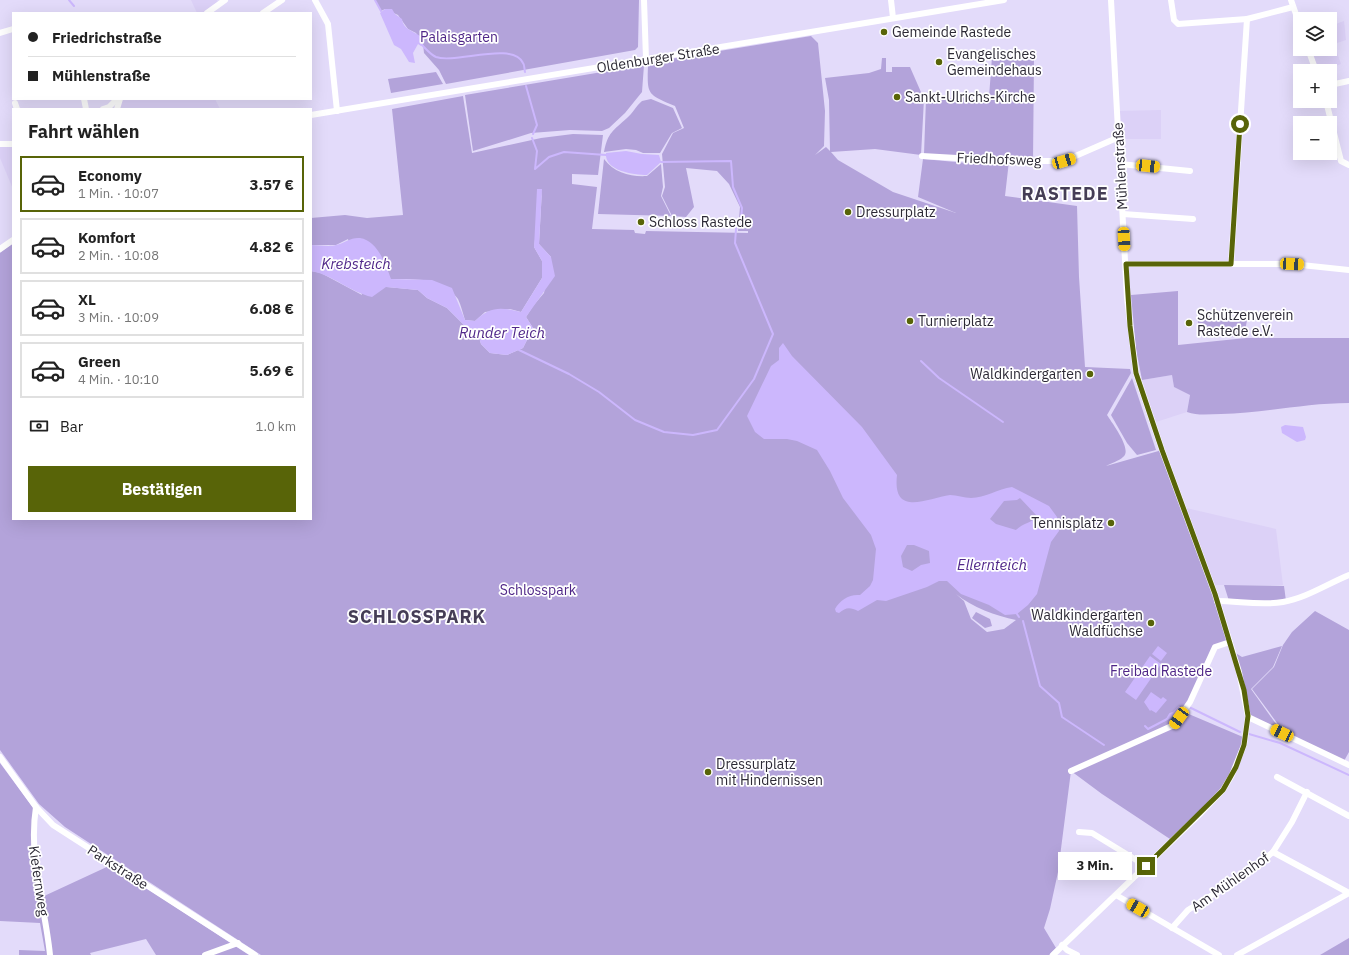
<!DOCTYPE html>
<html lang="de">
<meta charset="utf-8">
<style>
:root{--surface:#fff;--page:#f2f2f2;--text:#222;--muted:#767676;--line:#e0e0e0;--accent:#586408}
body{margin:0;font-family:"IBM Plex Sans",sans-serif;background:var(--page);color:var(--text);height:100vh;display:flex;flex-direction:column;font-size:15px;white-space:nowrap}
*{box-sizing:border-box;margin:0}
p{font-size:13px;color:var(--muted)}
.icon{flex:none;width:22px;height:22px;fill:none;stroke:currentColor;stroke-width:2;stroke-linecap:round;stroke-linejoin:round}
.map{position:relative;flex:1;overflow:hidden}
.details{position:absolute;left:12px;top:108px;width:300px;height:412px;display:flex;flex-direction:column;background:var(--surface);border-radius:0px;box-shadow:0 4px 16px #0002}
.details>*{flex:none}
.hud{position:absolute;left:12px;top:12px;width:300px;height:88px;border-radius:0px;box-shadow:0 4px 16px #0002;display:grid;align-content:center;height:88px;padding:0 16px;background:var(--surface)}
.buttons{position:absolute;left:1293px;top:12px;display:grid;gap:8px}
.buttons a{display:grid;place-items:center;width:44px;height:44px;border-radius:0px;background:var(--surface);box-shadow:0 4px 16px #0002;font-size:20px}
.end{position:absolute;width:18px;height:18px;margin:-9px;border:5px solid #586408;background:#fff;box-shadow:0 0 0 2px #fff}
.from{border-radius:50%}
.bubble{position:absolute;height:28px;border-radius:0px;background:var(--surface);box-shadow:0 4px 16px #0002;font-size:13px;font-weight:800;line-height:28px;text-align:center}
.car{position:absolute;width:12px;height:24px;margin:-12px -6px;border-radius:5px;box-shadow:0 0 3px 1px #0007;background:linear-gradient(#f5c518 24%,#345 0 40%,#f5c518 0 76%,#345 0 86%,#f5c518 0)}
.hud b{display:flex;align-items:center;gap:14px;height:38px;font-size:15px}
.hud b+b{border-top:1px solid var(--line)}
.hud i{width:10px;height:10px;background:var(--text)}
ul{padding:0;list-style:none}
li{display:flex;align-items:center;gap:12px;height:56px;margin:0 8px 6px;padding:0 8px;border:2px solid var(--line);border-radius:0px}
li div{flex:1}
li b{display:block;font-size:15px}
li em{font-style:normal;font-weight:800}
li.selected{border-color:var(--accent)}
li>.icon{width:36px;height:36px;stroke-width:1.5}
h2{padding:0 16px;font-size:18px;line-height:48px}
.pay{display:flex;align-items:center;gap:10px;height:44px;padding:0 16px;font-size:15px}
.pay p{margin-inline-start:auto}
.cta{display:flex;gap:8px;margin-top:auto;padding:8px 16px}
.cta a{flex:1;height:46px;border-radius:0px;background:var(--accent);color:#fff;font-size:16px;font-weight:800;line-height:46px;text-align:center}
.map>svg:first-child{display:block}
.built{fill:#dcd1f7}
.green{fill:#b3a3da;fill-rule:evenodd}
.water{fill:#ccb7fd;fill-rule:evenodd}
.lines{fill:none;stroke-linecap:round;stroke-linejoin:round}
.stream{stroke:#ccb7fd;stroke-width:2}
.minor{stroke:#fff;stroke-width:6}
.route{stroke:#586408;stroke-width:5}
.poi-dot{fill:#586408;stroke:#fff;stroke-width:1.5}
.labels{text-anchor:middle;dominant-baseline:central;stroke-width:3.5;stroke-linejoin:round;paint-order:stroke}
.poi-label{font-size:14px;fill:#2c2935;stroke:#fff;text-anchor:start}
.park-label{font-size:14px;fill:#4f2687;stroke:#fff}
.street-label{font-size:14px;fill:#2c2935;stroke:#fff}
.water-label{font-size:15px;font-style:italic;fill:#51288a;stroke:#fff}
.district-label{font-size:18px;font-weight:bold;letter-spacing:1px;fill:#453d56;stroke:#fff}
</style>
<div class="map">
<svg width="1349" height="955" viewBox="0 0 1349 955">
<rect width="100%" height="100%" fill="#e3dbfa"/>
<!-- built -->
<g class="built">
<polygon points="191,0 217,0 219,4 207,13 197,13"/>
<polygon points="1344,21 1346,40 1334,44 1341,64 1331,68 1336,84 1330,85 1330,71 1316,71 1308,49 1330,49 1330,26"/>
<polygon points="120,99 215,99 220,109 117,109"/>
<polygon points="1161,110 1161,139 1119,139 1117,111"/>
<polygon points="13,144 13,189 0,158 0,146"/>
<polygon points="1172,375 1174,387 1190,394 1187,412 1156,422 1142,380"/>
<polygon points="1182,507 1276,529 1283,585 1212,585"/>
</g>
<!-- green -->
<g class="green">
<polygon points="375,0 639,0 638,47 635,50 446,84 439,70 424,53 423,44 416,33 408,29 398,15 385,9 381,11"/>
<path d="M811,36L818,43L825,111L824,146L815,155L826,147L830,151L829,100L825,78L869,73L881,69L882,58H886V72H892V67H910L924,99L921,155L875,149L831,152L838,160L893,192L956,213L918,197L923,159L978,164L980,159L924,154L926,99L989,97L992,57L1034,58L1033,161H1009L1005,196L1077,206L1079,277L1085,367L1130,369L1131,373L1107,415C1112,423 1133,450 1123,457C1119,461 1111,463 1106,466L1162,450L1229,641L1215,646L1184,712L1243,737L1244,745L1223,790L1173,841L1102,794L1071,771L1058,872L1050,909L1044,928L1056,948L1049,955H261L65,827L39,804L0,750V253L13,243V519H311V271L321,273L362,295L348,239L336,245H311V218L345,215L367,218L403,215L392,109L463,96L472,153L541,138L573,134L603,135L598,175L572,174V184L597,187L592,229L634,230L635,233L645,234L646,231L748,233V231H738L740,207L729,184L717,171L686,168L694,207L686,217L672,216L662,196L665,187L662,154L673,133L684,128L675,106C647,94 647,95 648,65L658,61ZM542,189L539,244L551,257L544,293L533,306L526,317L533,328L523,348L507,355L490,353L481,344L478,334L467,328L447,308L427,298L418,290L387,287L392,279C417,280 441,276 458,299C461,305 463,314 465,320L475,321L485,312L510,309L521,312L542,278V261L534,247ZM956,594C972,607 996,616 1016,620L1004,629L987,632L971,619L964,601Z"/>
<polygon points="644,65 642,92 625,113 609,128 602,131 570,130 531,133 473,151 465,95"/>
<polygon points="436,72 443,84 391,93 388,79"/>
<path d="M651,99L673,108L682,128L672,133L660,153H643L636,150L626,149L604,152C608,132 613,131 627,118C633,113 636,106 642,101Z"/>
<path d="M604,159C614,173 631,177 647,176L661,164L663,187L661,196L671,216L598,214Z"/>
<path d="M1178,291V345L1246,338H1349V403C1306,403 1264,413 1221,414C1210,414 1198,416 1187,412L1190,395L1174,387L1172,375L1142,380L1136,349L1131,295Z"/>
<polygon points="1198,315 1247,320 1244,337 1206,335 1207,325 1198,324"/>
<polygon points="1132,378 1156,450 1137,455 1127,443 1111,415"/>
<polygon points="1224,585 1284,586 1286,601 1229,601"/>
<polygon points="1315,611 1349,630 1349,752 1344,761 1283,731 1252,689 1274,667 1283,645 1292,632"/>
<polygon points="976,612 990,619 992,626 985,628 972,618"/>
<polygon points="1282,646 1273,667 1251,689 1281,731 1249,716 1234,652 1242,657"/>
<polygon points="0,763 37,813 35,824 42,897 111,865 249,955 156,955 146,939 90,953 91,955 19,955 19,950 45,951 40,923 0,921"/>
<polygon points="1349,938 1349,955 1320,955"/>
</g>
<!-- water -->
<g class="water">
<path d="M385,9H392L395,14L402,19C403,29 413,31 420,36L423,44L421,46L418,44L413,53L415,63L409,62L401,49L394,45L380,13Z"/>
<path d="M626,151L642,154L659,155L661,162L647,175C634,175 604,171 606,153Z"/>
<path d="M537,189H542L539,244L551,257L555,276L526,317L533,328L523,348L507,355L490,353L481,344L478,334L467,328L447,308L427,298L418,290L386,287L372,297C350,292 333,275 311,271V245C319,245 329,247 336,245C345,243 351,237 360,238C378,241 386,265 391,279L432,280L452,288L465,320L475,321C490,306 501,307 521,312L542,278V261L534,247Z"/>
<path d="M783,343L792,356L862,427L897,475C892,518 928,498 950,495C957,495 964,498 971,498C985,498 998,489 1012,487L1049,506L1057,517L1059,531L1051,542L1037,594L1028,605L1017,614L1005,615L989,605L961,594L947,581H939L927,587L886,601L877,600L858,611C850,607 846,607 839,613L836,612L835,609C840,600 849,594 860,595L870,586L873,580L876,549L871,535L843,498L830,471L817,450L797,441L787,439H764L755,432L747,416L771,366L779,360V348ZM1020,498L1037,516C1032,523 1023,523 1016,530L996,524L990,519L1004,501L1017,500ZM907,545H914L929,551L930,563L921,565L912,571L903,567L901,556Z"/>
<polygon points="1285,425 1303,427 1306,437 1305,440 1297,442 1282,433 1281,427"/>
<polygon points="1158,646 1167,653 1161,661 1152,654"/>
<polygon points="1150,656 1161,664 1136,700 1125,692"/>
<polygon points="1151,692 1161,699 1163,697 1167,700 1156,713 1151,710 1150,711 1144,702"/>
</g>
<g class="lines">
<!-- stream -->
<g class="stream">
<polyline points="69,0 74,6"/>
<polyline points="375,0 381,11"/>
<path d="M422,45C426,49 431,55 436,57C455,64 513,41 523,63C525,65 524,69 525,72"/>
<polyline points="526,86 537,125 533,134"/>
<polyline points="532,138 537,151 535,169 549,157 564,152 606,155"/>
<polyline points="519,350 569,374 599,392 635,420 664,432 693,435 717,430 754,379 773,334 735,243 736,229 741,220 742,208 733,187 731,161 661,162"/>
<polyline points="921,361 939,378 1003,422"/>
<polyline points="1017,614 1019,617"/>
<polyline points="1023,621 1040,686 1059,703 1062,717 1104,745"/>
<polyline points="1189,707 1240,732"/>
<polyline points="1167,719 1170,714 1173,713"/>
<polyline points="1145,726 1148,729 1169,718 1179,707"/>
<polyline points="1249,734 1280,743 1349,775"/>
</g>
<!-- minor -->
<g class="minor">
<polyline points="315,0 328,24 337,111"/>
<polyline points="644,0 646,59"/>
<polyline points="891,0 893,18"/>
<polyline points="1171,0 1174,20 1178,24 1247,19"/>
<polyline points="1291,0 1300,26"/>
<polyline points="207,13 225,0"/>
<polyline points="263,13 282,0"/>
<polyline points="0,33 13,29"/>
<polyline points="1308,49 1316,71"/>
<polyline points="1330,85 1349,81"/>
<polyline points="84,99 86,109"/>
<polyline points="1326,101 1341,161 1349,165"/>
<polyline points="15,103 17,109"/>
<polyline points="103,109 109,107 117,99"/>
<polyline points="117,109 120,99"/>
<polyline points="311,115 1004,0"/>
<polyline points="0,144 13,144"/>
<polyline points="922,156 1009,161 1064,161 1119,137"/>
<polyline points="1120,164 1190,171"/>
<polyline points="1123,214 1193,219"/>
<polyline points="0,249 13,240"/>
<polyline points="1126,264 1292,264 1349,270"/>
<polyline points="1231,264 1247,19 1293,7"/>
<path d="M1217,601C1239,601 1261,606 1283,602C1306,598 1327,584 1349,575"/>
<polyline points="1248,717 1349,765"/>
<polyline points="0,757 36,807 53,825 255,955"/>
<polyline points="1071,771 1174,725 1190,702 1215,647 1230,642"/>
<polyline points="1277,777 1349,816"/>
<path d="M36,807C28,857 45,905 50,955"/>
<polyline points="1079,832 1092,833 1146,866"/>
<polyline points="1273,852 1349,893"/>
<polyline points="1116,895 1219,955"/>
<polyline points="1172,928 1188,910 1246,874 1273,852 1292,822 1307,792"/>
<polyline points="1062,945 1067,950 1077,955"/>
<polyline points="205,955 238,943"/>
<polyline points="1053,955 1201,813 1223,790 1232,775 1244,745 1248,717 1239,672 1215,594 1162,450 1136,373 1127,298 1111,0"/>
<polyline points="1237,955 1349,893"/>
</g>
</g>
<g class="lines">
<!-- route -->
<polyline class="route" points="1146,866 1223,790 1236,767 1244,745 1248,716 1244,690 1215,594 1162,450 1136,373 1130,326 1126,264 1231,264 1240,124"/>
</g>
<!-- markers -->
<g class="poi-dot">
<circle cx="884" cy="32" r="4"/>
<circle cx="939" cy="62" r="4"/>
<circle cx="897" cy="97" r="4"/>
<circle cx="848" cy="212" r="4"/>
<circle cx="641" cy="222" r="4"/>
<circle cx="910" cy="321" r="4"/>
<circle cx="1189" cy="323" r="4"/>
<circle cx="1090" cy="374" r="4"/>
<circle cx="1111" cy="523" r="4"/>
<circle cx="1151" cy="623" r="4"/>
<circle cx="708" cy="772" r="4"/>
</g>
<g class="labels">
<!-- poi labels -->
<g class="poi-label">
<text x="892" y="32">Gemeinde Rastede</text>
<text x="947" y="54">Evangelisches<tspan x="947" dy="16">Gemeindehaus</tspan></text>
<text x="905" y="97">Sankt-Ulrichs-Kirche</text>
<text x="856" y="212">Dressurplatz</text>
<text x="649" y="222">Schloss Rastede</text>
<text x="1197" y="315">Schützenverein<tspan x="1197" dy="16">Rastede e.V.</tspan></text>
<text x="918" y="321">Turnierplatz</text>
<text x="1082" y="374" text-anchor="end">Waldkindergarten</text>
<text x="1103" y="523" text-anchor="end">Tennisplatz</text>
<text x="1143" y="615" text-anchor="end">Waldkindergarten<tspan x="1143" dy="16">Waldfüchse</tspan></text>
<text x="716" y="764">Dressurplatz<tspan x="716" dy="16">mit Hindernissen</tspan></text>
</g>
<!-- park labels -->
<g class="park-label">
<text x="459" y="37">Palaisgarten</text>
<text x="538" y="590">Schlosspark</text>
<text x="1161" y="671">Freibad Rastede</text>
</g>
<!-- street labels -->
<g class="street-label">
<text transform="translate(658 58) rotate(-9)">Oldenburger Straße</text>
<text transform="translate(999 159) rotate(2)">Friedhofsweg</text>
<text transform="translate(1120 166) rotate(-93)">Mühlenstraße</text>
<text transform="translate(118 867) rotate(33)">Parkstraße</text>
<text transform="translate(39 881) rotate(82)">Kiefernweg</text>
<text transform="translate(1230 882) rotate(-35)">Am Mühlenhof</text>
</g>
<!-- water labels -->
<g class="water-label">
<text x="356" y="263">Krebsteich</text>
<text x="502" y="332">Runder Teich</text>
<text x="992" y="564">Ellernteich</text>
</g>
<!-- district labels -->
<g class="district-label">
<text x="1065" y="193">RASTEDE</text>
<text x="417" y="616">SCHLOSSPARK</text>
</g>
</g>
</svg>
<div class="buttons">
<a><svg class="icon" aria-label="layers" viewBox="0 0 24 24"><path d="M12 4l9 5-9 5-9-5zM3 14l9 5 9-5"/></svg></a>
<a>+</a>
<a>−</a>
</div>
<i class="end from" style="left:1240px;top:124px"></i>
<i class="end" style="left:1146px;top:866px"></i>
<div class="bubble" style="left:1058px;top:852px;width:74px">3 Min.</div>
<i class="car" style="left:1064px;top:161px;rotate:74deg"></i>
<i class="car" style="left:1148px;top:166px;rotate:96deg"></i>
<i class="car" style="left:1124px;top:239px;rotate:177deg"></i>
<i class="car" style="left:1292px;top:264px;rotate:93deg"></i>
<i class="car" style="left:1179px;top:718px;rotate:216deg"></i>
<i class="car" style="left:1282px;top:733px;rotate:295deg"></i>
<i class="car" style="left:1138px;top:908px;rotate:300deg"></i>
<div class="hud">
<b><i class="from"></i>Friedrichstraße</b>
<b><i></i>Mühlenstraße</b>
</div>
<section class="details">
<h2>Fahrt wählen</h2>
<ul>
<li class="selected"><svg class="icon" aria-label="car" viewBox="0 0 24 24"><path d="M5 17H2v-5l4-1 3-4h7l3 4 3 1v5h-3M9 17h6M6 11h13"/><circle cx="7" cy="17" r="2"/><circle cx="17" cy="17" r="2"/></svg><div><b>Economy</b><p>1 Min. · 10:07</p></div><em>3.57 €</em></li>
<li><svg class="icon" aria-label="car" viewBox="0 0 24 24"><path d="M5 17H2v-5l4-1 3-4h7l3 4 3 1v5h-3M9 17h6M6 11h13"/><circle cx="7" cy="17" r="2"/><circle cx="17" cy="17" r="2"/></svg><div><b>Komfort</b><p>2 Min. · 10:08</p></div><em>4.82 €</em></li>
<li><svg class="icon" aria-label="car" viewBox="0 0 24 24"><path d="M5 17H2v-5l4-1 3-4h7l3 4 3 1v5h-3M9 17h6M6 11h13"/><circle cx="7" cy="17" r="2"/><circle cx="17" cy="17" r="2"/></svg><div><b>XL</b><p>3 Min. · 10:09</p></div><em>6.08 €</em></li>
<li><svg class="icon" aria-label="car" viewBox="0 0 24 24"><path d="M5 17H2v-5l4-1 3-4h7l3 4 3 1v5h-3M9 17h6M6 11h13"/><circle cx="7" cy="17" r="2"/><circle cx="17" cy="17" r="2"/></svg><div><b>Green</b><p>4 Min. · 10:10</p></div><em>5.69 €</em></li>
</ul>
<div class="pay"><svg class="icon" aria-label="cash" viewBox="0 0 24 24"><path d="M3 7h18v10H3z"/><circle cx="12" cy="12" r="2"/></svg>Bar<p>1.0 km</p></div>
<div class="cta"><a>Bestätigen</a></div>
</section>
</div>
